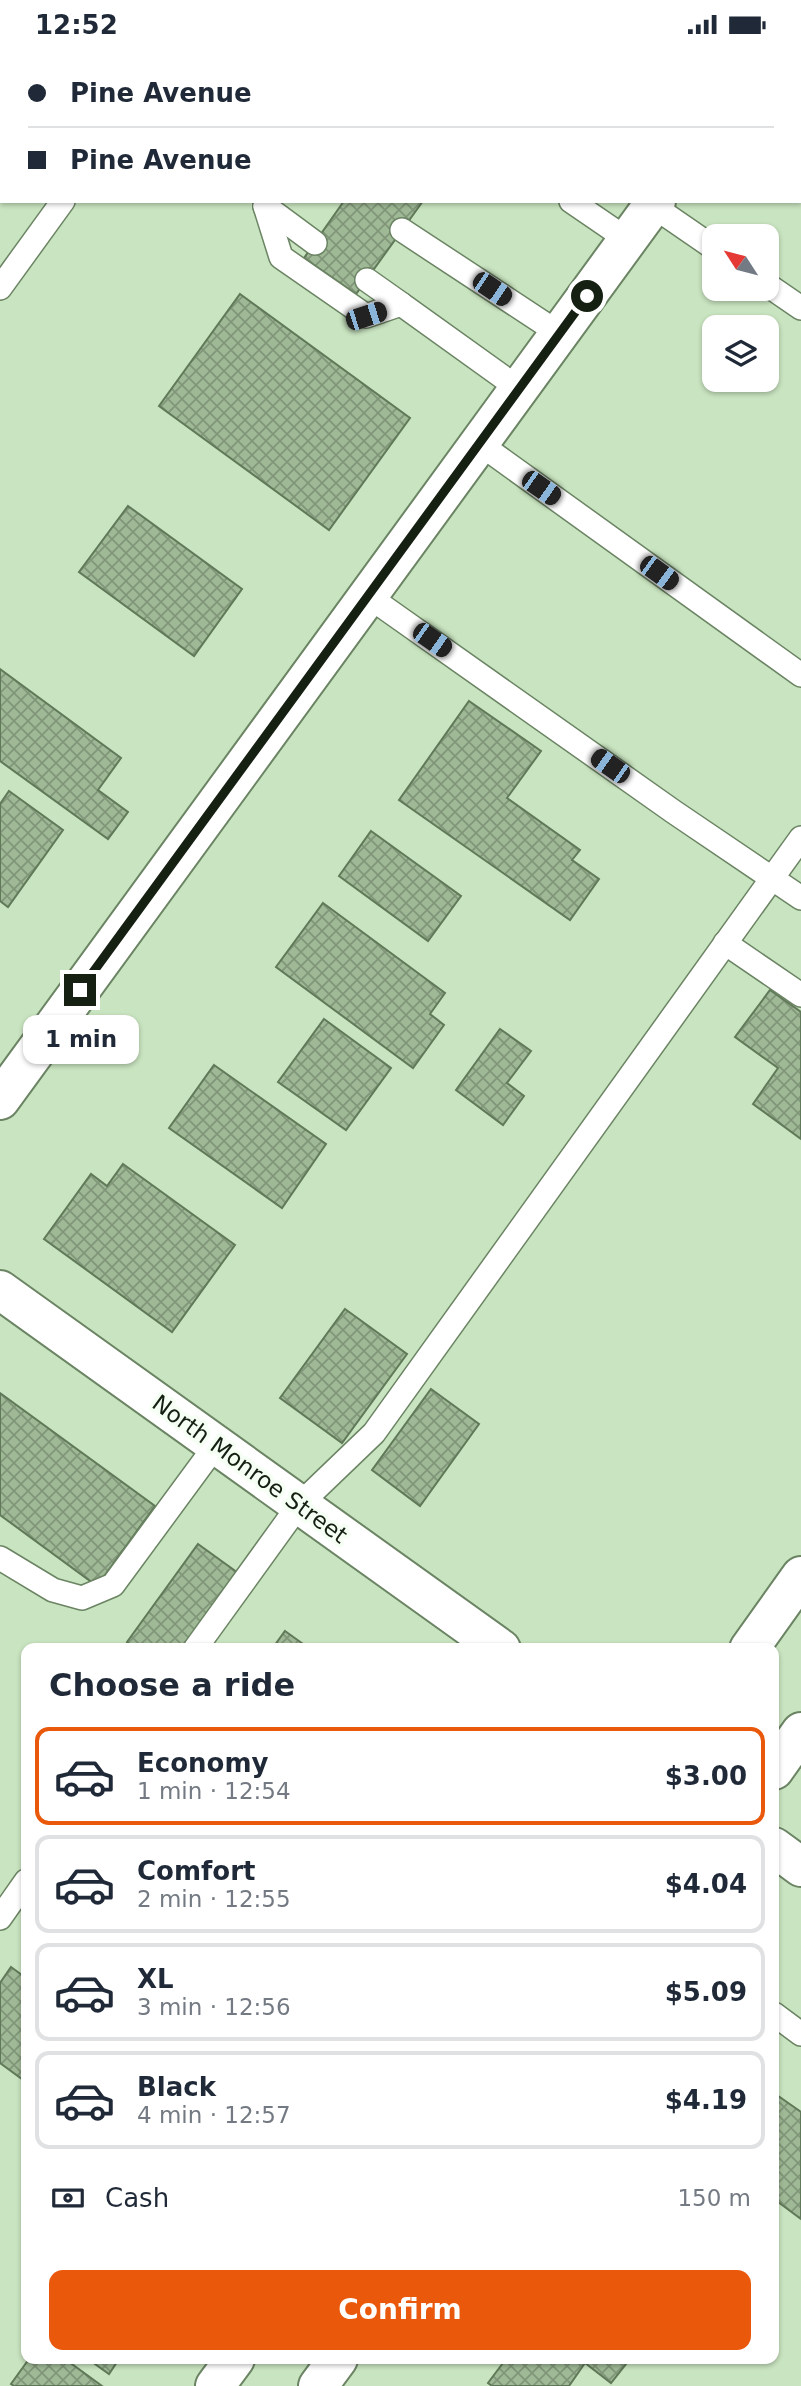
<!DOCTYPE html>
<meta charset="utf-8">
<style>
:root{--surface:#fff;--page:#f2f2f3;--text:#1f2937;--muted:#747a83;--line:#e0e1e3;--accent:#ea580c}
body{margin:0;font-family:"DejaVu Sans",sans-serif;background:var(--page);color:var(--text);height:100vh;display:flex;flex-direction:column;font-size:26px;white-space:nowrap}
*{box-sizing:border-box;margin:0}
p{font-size:23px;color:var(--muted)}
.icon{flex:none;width:38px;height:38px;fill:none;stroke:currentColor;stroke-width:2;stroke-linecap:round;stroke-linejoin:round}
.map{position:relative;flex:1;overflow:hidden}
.drawer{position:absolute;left:21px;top:1594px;width:758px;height:721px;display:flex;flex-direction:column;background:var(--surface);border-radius:14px;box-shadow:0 2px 5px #0004}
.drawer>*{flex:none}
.banner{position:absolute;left:0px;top:0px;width:802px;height:154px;box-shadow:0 2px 5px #0004;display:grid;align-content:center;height:154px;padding:0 28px;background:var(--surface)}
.needle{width:46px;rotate:306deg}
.buttons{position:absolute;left:702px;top:175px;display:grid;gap:14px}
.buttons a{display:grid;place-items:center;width:77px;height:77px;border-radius:14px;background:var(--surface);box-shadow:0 2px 5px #0004;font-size:35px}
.end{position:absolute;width:32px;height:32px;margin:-16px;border:9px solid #162012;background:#fff;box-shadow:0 0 0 4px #fff}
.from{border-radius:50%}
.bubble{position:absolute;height:49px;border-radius:14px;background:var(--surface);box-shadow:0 2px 5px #0004;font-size:23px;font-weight:700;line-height:49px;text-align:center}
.car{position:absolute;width:21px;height:42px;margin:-21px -10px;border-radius:9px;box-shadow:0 0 5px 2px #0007;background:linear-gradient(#222 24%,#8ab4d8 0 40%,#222 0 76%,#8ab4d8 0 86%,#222 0)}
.banner b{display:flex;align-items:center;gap:24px;height:66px;font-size:26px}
.banner b+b{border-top:2px solid var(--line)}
.banner i{width:18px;height:18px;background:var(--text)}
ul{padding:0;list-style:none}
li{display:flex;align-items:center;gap:21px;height:98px;margin:0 14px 10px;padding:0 14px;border:4px solid var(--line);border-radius:14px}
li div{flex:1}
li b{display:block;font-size:26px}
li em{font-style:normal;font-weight:700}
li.selected{border-color:var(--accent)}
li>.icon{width:63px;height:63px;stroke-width:1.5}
h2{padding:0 28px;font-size:32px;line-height:84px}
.pay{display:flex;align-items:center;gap:18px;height:77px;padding:0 28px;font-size:26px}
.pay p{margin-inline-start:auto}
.action{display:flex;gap:14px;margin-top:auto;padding:14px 28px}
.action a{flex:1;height:80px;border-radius:14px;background:var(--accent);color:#fff;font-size:28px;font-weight:700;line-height:80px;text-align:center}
.status{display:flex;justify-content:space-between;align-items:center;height:49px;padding:0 35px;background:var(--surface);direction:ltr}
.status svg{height:19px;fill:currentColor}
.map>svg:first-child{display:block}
.building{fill:url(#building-cross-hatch);stroke:#607958;stroke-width:2}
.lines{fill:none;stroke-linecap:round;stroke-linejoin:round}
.lane-casing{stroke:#6b8463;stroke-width:26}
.secondary-casing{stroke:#6b8463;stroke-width:42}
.lane{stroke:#fff;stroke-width:23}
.secondary{stroke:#fff;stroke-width:38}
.route{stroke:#162012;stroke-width:9}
.labels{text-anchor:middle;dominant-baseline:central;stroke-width:7;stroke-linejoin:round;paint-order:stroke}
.street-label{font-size:23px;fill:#162012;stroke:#f6fff4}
</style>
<div class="status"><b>12:52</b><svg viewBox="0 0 49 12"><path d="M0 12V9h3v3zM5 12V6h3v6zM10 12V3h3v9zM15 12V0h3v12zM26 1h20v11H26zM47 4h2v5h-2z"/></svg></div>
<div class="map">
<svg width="801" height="2337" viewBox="0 0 801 2337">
<defs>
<pattern id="building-cross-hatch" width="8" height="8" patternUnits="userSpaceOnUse" patternTransform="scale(1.75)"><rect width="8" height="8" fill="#9fb996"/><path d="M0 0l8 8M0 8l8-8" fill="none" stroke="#819679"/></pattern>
</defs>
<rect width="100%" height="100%" fill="#c9e4c0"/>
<!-- building -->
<g class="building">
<polygon points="496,0 636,0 635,2"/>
<polygon points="0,84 2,85 2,143 0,142"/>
<polygon points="344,152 423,152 356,245 304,209"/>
<polygon points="240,245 410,369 329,481 159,357"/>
<polygon points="128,457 242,540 194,607 79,523"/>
<polygon points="0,620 121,709 98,741 128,763 108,790 0,712"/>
<polygon points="469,652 541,702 507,749 580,801 572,811 599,830 570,871 399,751"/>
<polygon points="9,742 63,781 8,858 0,852 0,755"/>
<polygon points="371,782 461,847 428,892 339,827"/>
<polygon points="323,854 445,944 430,965 444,976 413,1019 276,918"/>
<polygon points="770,941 801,963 801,1090 753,1055 778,1019 735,988"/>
<polygon points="324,970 391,1019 346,1081 278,1033"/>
<polygon points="500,980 531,1002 507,1034 524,1047 503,1076 456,1041"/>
<polygon points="214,1016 326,1095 282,1159 169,1079"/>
<polygon points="123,1115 235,1196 172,1283 44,1190 91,1125 107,1137"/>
<polygon points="345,1260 407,1305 342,1394 280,1349"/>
<polygon points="431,1340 479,1375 420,1457 372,1421"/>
<polygon points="0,1344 155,1457 97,1537 0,1466"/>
<polygon points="198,1495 245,1529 194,1600 136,1600 127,1593"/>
<polygon points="285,1582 310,1600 272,1600"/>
<polygon points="11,1918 26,1929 26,2033 0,2014 0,1934"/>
<polygon points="774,2044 801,2063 801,2170 774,2150"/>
<polygon points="29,2310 65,2310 102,2337 14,2337 11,2335"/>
<polygon points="88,2310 119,2310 109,2325"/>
<polygon points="506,2310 630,2310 611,2334 585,2314 569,2337 492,2337 488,2334"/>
</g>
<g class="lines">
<defs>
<g id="lane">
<polyline points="130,0 133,2"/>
<polyline points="350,0 352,2"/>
<polyline points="173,2 174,0"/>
<polyline points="265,2 266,0"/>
<polyline points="0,37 2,38"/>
<polyline points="267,152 265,157 281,208 366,267 401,255 518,339"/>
<polyline points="571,152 628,191"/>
<polyline points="265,157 315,194"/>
<polyline points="653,157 714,199"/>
<polyline points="402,181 560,285"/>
<polyline points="367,231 401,255"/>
<polyline points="766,235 801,259"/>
<polyline points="0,239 63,152"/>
<polyline points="480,395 801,626"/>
<polyline points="368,547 674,763 801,849"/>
<polyline points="725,894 801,946"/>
<polyline points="0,1509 53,1541 82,1549 113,1536 216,1396"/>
<polyline points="195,1600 299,1456 374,1384 801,789"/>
<polyline points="0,1869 26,1832"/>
<polyline points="774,1965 801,1985"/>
</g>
<g id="secondary">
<polyline points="765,2 767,0"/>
<polyline points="0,1051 656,152"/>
<polyline points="0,1241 501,1600"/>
<polyline points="749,1600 801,1527"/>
<polyline points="774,1721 801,1683"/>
<polyline points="774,1798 801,1818"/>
<polyline points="215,2337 235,2310"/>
<polyline points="318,2337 338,2310"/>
</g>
</defs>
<!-- lane casing -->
<use href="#lane" class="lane-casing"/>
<!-- secondary casing -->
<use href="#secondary" class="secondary-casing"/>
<!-- lane -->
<use href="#lane" class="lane"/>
<!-- secondary -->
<use href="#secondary" class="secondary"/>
</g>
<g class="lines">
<!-- route -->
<polyline class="route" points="80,941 587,247"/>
</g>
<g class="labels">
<!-- street labels -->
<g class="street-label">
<text transform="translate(250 1420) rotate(36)">North Monroe Street</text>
</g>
</g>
</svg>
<div class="buttons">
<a><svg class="needle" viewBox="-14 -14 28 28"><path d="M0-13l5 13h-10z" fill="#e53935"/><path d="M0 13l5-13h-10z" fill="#747a83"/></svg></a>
<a><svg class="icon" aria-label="layers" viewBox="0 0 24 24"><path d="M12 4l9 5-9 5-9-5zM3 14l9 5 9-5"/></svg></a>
</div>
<i class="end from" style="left:587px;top:247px"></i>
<i class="end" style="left:80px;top:941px"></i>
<div class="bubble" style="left:23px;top:966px;width:116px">1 min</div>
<i class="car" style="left:492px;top:240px;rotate:124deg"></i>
<i class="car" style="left:366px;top:267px;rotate:72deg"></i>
<i class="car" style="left:541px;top:439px;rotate:125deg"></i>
<i class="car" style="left:659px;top:524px;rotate:126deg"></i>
<i class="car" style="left:432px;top:591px;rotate:125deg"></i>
<i class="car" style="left:610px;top:717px;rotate:305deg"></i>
<div class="banner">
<b><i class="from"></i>Pine Avenue</b>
<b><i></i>Pine Avenue</b>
</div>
<section class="drawer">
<h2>Choose a ride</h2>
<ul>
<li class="selected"><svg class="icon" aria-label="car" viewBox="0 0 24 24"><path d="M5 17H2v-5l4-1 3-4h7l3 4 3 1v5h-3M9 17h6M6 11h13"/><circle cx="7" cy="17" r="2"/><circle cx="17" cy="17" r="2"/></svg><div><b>Economy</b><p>1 min · 12:54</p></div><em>$3.00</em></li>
<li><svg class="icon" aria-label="car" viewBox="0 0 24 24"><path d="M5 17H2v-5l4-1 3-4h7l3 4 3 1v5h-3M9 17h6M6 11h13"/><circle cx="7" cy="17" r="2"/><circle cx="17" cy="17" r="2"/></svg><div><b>Comfort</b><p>2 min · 12:55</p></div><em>$4.04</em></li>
<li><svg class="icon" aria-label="car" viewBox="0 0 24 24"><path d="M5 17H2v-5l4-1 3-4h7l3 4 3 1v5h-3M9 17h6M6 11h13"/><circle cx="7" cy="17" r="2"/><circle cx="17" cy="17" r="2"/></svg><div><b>XL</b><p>3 min · 12:56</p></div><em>$5.09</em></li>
<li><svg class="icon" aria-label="car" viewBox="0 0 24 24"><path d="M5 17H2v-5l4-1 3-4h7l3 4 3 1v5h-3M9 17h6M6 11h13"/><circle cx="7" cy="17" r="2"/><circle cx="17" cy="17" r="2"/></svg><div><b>Black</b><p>4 min · 12:57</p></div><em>$4.19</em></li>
</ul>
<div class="pay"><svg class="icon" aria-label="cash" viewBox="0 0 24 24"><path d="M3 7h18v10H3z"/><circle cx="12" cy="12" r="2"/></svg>Cash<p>150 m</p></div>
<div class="action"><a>Confirm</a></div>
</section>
</div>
